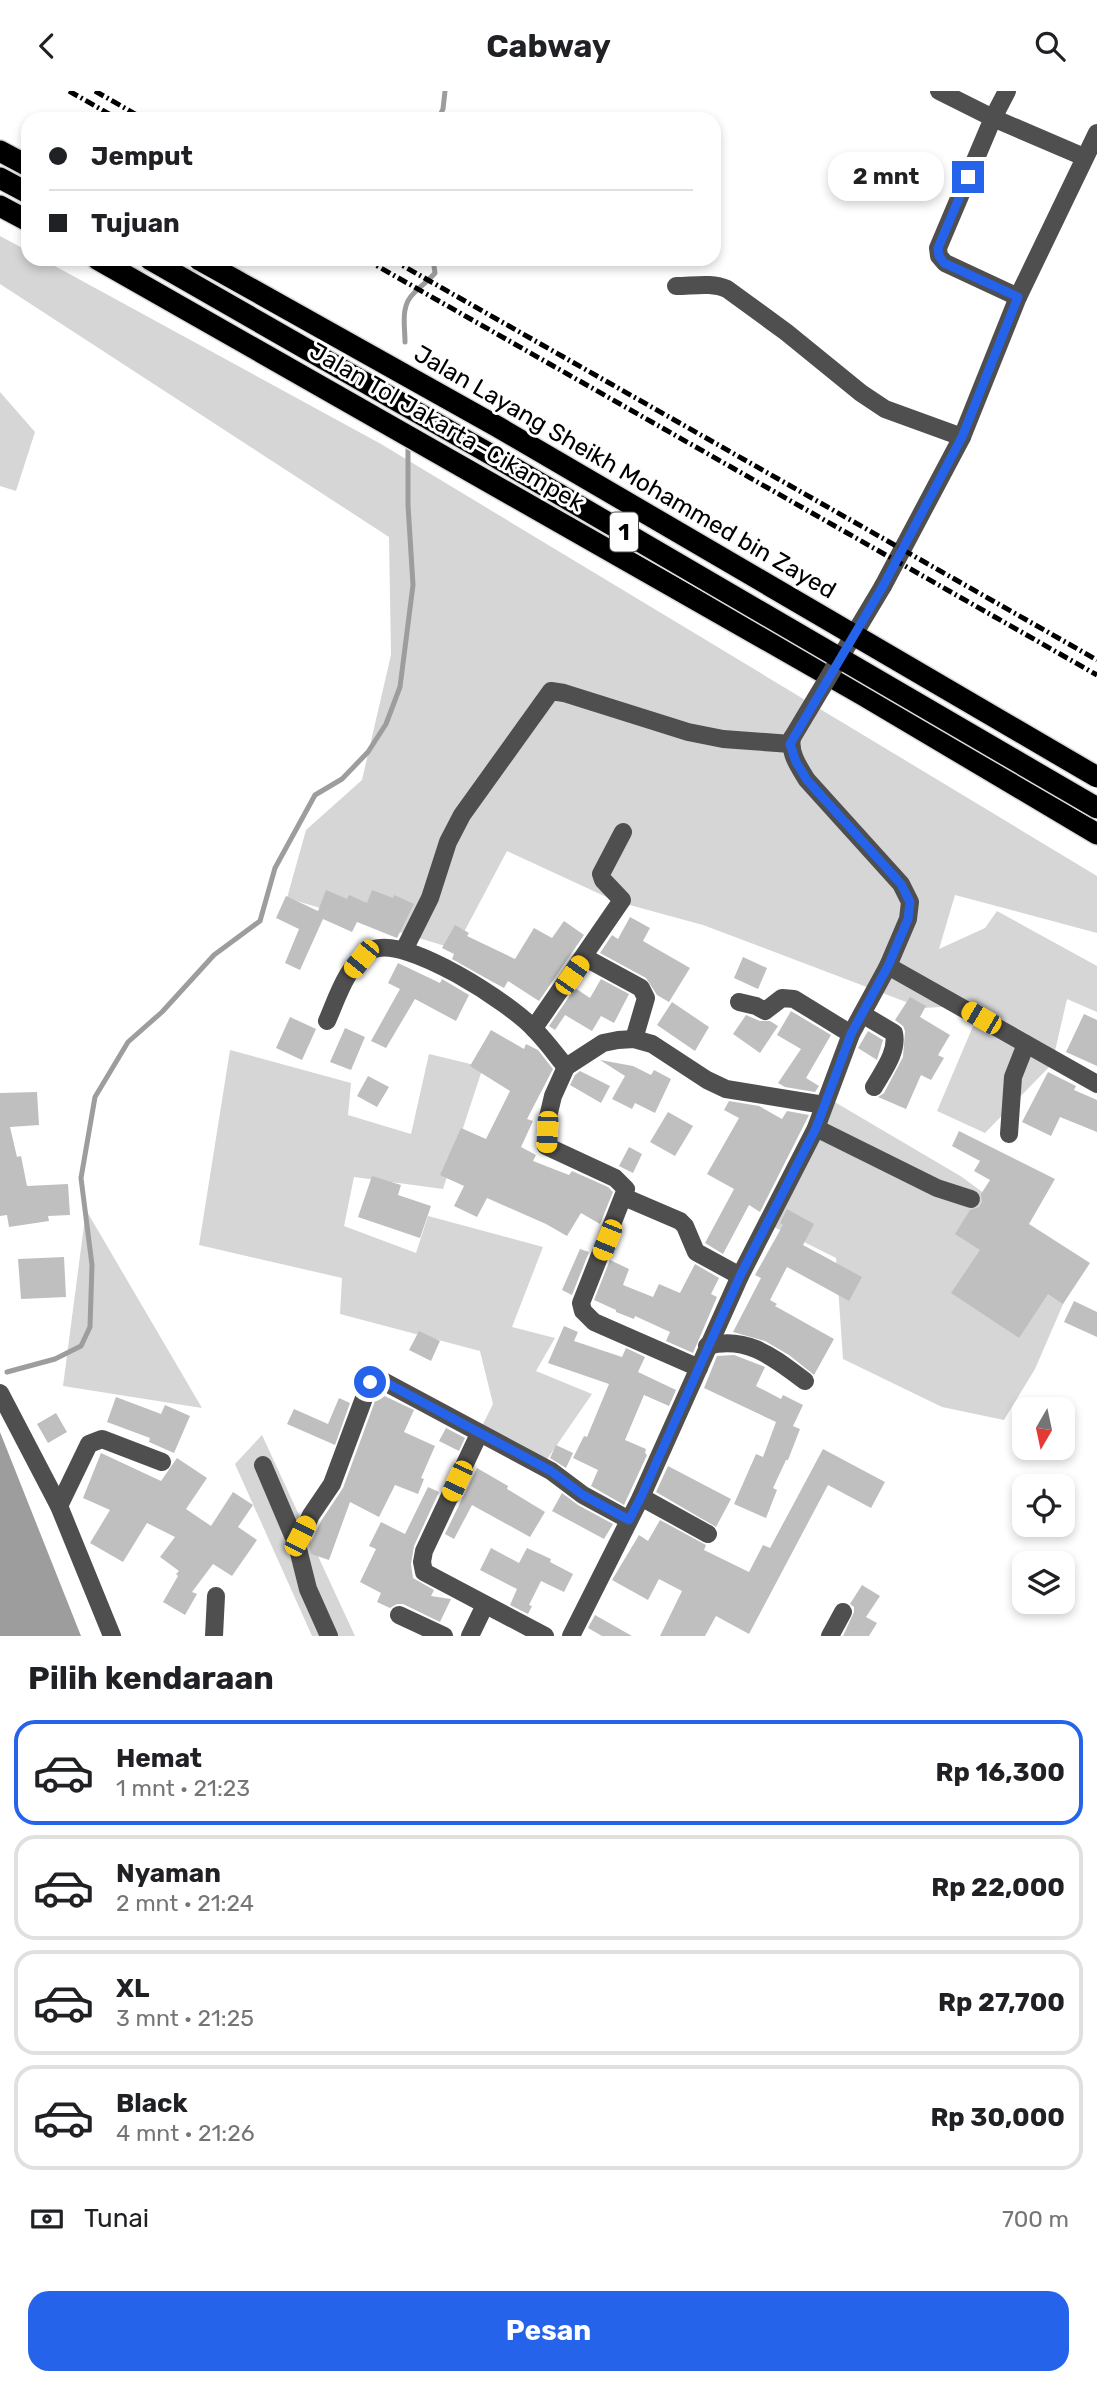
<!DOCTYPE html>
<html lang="id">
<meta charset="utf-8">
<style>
:root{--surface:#fff;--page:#f2f2f2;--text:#202124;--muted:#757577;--line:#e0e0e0;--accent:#2563eb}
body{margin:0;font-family:Rubik,sans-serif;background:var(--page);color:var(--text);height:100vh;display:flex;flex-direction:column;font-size:26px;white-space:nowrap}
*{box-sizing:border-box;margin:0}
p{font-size:23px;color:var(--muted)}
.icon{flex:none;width:38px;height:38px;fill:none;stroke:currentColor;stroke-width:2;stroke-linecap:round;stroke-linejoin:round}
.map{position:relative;height:1545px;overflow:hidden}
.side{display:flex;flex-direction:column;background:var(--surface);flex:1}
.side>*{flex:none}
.banner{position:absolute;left:21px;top:21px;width:700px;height:154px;border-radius:21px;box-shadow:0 4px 10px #0003;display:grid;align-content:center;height:154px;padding:0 28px;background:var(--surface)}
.needle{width:46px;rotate:189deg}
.fabs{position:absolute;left:1012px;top:1306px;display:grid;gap:14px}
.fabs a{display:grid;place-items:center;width:63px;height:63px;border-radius:14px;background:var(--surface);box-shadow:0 4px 10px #0003;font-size:35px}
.end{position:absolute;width:32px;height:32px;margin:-16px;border:9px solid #2563eb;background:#fff;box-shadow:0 0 0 4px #fff}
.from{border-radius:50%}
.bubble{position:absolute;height:49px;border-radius:21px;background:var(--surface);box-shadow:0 4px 10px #0003;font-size:23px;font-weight:700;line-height:49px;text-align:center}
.car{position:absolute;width:21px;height:42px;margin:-21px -10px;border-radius:9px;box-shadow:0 0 5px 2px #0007;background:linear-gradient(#f5c518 24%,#345 0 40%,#f5c518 0 76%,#345 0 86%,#f5c518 0)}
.banner b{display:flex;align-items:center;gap:24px;height:66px;font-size:26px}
.banner b+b{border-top:2px solid var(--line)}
.banner i{width:18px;height:18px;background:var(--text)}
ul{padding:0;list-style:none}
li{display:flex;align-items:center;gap:21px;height:105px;margin:0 14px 10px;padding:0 14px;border:4px solid var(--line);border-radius:21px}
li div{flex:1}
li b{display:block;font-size:26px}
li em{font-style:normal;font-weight:700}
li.selected{border-color:var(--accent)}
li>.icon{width:63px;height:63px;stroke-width:1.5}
h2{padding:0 28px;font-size:32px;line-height:84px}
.pay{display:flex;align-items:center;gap:18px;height:77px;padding:0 28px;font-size:26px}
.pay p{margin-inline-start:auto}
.action{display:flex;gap:14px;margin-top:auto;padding:14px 28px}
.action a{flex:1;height:80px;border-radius:21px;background:var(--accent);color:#fff;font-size:28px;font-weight:700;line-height:80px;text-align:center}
header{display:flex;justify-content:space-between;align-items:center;height:91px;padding:0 28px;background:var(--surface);font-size:32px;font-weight:700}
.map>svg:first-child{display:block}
.green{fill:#d6d6d6}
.water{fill:#9d9d9d}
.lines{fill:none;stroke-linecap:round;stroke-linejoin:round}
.stream{stroke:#9d9d9d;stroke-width:5}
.building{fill:#bfbfbf}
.highway-casing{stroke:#dbdbdb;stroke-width:24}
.minor{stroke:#4f4f4f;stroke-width:18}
.highway{stroke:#000;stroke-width:21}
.rail{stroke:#000;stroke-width:5;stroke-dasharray:10 3.5 2 3.5;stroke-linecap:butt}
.highway-bridge-casing{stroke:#dbdbdb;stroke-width:24;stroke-linecap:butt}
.minor-bridge{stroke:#4f4f4f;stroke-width:18}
.highway-bridge{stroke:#000;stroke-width:21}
.route{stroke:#2563eb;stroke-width:9}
.labels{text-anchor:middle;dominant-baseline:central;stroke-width:6;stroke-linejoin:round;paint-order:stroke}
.shield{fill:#fff;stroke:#4c4c4c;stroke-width:2}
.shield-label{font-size:23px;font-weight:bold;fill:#000}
.street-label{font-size:24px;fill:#000;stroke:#fff}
</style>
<header><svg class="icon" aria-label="back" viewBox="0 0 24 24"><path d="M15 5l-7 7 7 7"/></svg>Cabway<svg class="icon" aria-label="search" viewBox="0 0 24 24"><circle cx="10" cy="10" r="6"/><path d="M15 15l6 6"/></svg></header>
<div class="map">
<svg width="1097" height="1545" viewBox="0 0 1097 1545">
<rect width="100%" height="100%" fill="#fff"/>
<!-- green -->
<g class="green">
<polygon points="0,145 28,160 28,168 42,168 381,353 1097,785 1097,842 955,804 939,858 985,837 997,820 1097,875 1097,921 1067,908 1052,973 985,1042 937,1020 982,914 922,917 703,834 615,810 507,760 455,858 287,807 306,739 362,689 391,564 389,446 0,193"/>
<polygon points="0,301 35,341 16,400 0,395"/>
<polygon points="230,959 351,992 348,1024 411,1043 429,963 483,976 443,1098 354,1086 344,1135 416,1162 428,1125 543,1156 512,1236 555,1247 536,1280 592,1303 541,1377 475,1349 493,1313 480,1260 340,1223 342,1187 199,1154"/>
<polygon points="833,1010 962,1086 1080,1174 1035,1278 1004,1329 942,1316 843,1268 836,1167 768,1133"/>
<polygon points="86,1119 202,1317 63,1295"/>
<polygon points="262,1344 355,1545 312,1545 235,1373"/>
</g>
<!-- water -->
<polygon class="water" points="0,1341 81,1545 0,1545"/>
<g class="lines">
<!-- stream -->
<g class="stream">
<polyline points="438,28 443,18 445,0"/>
<path d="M405,251C405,234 400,215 414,202C421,195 428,190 435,182L433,168"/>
<polyline points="7,1281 55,1268 81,1255 90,1236 92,1174 81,1087 95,1006 128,951 162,921 214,864 260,830 275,777 315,704 342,688 368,661 386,633 400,596 413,494 408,414 408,352"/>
</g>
</g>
<!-- building -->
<g class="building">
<polygon points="326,799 347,808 349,804 367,812 372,799 393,807 394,804 414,813 397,847 357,831 352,841 323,828 300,879 285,872 299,838 276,827 286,805 318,820"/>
<polygon points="630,826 650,837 643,850 690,877 669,911 657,904 646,887 600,862 612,844 618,848"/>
<polygon points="564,830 584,844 539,910 508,890 504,897 491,890 452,868 454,863 442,857 455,834 469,842 467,845 515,868 534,837 552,847"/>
<polygon points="743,866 767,877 758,898 734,887"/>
<polygon points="398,872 440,892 442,888 469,904 456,930 415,908 386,957 371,950 400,898 388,892"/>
<polygon points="601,888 629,903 614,932 601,925 592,940 565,924 555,939 549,935 575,897 590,907"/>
<polygon points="910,906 926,915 920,926 950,944 938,964 944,967 931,989 921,984 906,1018 878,1006 884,1002 903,966 905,940 903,935 895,929"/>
<polygon points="672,911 709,936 695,960 657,934"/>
<polygon points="791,920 831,944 806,987 819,995 815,1001 785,996 778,992 801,958 777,944"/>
<polygon points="1084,923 1097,929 1097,975 1066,961"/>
<polygon points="746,924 760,930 770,930 778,935 760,962 733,943"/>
<polygon points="290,926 316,938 302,969 276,957"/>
<polygon points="345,937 365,946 351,979 330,971"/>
<polygon points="491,939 524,958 526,953 538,959 553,978 527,1028 533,1030 521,1056 536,1064 533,1070 569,1084 572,1080 608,1096 613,1101 600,1133 581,1122 567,1145 546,1133 487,1107 477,1126 454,1115 464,1095 440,1084 461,1037 486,1048 510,1000 470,975"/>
<polygon points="868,940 883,949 877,969 858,957"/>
<polygon points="600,969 633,975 651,984 654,979 671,988 655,1022 635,1012 632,1018 612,1008 625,985"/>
<polygon points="580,980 610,995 601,1012 570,994 575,984"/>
<polygon points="1048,981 1076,995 1074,999 1097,1009 1097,1041 1060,1026 1051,1045 1022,1031"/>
<polygon points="368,985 389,996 377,1016 357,1005"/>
<polygon points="37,1001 39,1034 10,1036 17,1066 21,1065 27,1095 68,1093 70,1124 48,1125 49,1130 9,1136 7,1124 0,1125 0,1002"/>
<polygon points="729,1010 759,1015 782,1028 787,1020 809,1024 760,1121 749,1114 723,1163 705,1152 734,1098 707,1083 739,1027 724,1019"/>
<polygon points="668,1021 693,1035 675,1065 650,1051"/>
<polygon points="959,1040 1055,1088 1029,1133 1090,1172 1063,1213 1048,1203 1019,1247 951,1202 980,1159 955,1143 970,1119 979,1116 982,1111 981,1103 990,1089 974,1080 980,1070 952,1055"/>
<polygon points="629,1056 642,1063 633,1082 619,1075"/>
<polygon points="372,1085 401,1094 398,1104 431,1115 420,1147 358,1126"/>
<polygon points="787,1118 814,1133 803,1154 862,1186 849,1210 787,1176 770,1209 777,1213 775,1215 834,1248 814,1284 789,1264 765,1250 733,1241 761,1187 755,1184 783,1134 780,1132"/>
<polygon points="580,1158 589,1161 572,1204 562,1199"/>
<polygon points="64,1166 66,1206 21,1208 18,1168"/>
<polygon points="610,1169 629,1178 623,1194 653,1206 659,1193 680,1202 695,1173 719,1187 711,1203 717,1206 693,1262 666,1250 670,1241 635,1225 634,1228 616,1221 616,1219 594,1209"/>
<polygon points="1074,1210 1097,1221 1097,1246 1064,1231"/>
<polygon points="564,1235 578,1241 574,1250 622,1266 626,1257 645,1266 638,1281 676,1299 669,1315 644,1304 625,1349 646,1358 645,1362 647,1364 624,1414 591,1395 598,1379 573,1367 584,1345 587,1346 609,1293 548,1272"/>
<polygon points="419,1240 440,1250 431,1270 409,1259"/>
<polygon points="734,1264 765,1276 756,1295 781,1308 783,1304 803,1314 793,1335 800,1338 788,1369 786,1369 773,1397 777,1399 766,1427 734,1413 756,1363 763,1366 776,1331 704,1297 717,1265"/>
<polygon points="378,1302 414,1319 404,1341 435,1355 421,1387 424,1388 418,1403 395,1394 379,1426 350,1411 329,1469 311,1463 309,1455 321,1430 343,1397"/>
<polygon points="116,1306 161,1323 165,1314 190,1325 174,1362 149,1351 150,1347 107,1331"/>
<polygon points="339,1307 350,1312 335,1354 287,1333 294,1318 328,1333"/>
<polygon points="56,1322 67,1341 48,1352 37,1333"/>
<polygon points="446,1337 465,1347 459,1360 439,1350"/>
<polygon points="556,1354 573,1362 566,1377 550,1367"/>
<polygon points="823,1358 885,1391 871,1417 828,1394 749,1543 716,1525 705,1545 660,1545 682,1500 659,1488 648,1509 612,1489 639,1444 648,1450 660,1429 706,1454 704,1459 749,1481 763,1454 770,1457"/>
<polygon points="101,1362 161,1390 177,1367 207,1387 186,1418 211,1435 233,1401 253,1414 238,1436 257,1449 232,1485 213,1473 192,1501 197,1503 185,1524 163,1511 178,1485 176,1483 179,1480 160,1466 175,1446 147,1432 123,1471 90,1452 110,1419 83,1407"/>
<polygon points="668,1375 731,1408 716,1436 656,1401"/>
<polygon points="477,1377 508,1395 507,1398 545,1421 530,1446 472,1414 454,1448 445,1443"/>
<polygon points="428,1396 439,1401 414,1455 411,1473 413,1487 434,1499 431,1505 451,1508 440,1531 403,1513 397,1513 390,1517 377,1511 381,1502 360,1491 376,1458 369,1455 381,1431 405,1443"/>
<polygon points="562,1402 578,1414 613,1433 604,1448 552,1420"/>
<polygon points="491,1457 519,1472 527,1457 551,1468 550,1471 573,1483 564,1501 541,1490 529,1514 532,1515 528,1523 510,1514 517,1498 480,1479"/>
<polygon points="862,1494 880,1505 866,1526 877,1532 869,1545 843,1545 854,1521 854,1516 850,1513"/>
<polygon points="595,1524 632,1545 602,1545 588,1537"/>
</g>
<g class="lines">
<defs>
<g id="highway">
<polyline points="0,60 28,75"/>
<polyline points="0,87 28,102"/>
<polyline points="0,115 28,130"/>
<polyline points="97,168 863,604 1097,743"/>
</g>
</defs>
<!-- highway casing -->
<use href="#highway" class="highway-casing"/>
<!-- minor -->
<g class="minor">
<polyline points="939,0 993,27 1084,66"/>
<polyline points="1007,0 993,27 938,157 939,165 945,172 1018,206"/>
<path d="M676,195C693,195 712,191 727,198L786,241L861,302L885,318L962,346"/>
<polyline points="883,495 962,346 1018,206 1097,42"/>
<polyline points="404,859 430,807 448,751 462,724 551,600 564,602 688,641 723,648 791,653"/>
<polyline points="584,866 641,897 646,907 634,948"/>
<polyline points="888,875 1097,993"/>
<polyline points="739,911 756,915 765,920 782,907 794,908 851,943"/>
<path d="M862,923L894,942C898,961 883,980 874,996"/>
<path d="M327,930C337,907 348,871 372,859C405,843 512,913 535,939C546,950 556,964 566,976"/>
<polyline points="534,937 622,809 603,789 601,783 623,741"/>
<polyline points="816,1037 937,1097 971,1108"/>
<polyline points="1009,1043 1013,986 1026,953"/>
<polyline points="624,1106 680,1130 685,1135 696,1161 740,1185"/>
<path d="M707,1255C748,1244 774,1267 805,1290"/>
<polyline points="699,1277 594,1231 583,1220 581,1212 626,1098 615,1087 546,1055 548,1026 553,1005 566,976 603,952 618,949 634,948 652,953 707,989 726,998 824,1014"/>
<polyline points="0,1302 59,1415 112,1545"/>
<polyline points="479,1343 424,1460 422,1471 424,1481 545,1545"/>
<polyline points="263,1374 297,1454"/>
<polyline points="641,1406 708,1443"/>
<polyline points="59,1415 89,1353 102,1348 162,1371"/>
<polyline points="399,1524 444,1545"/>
<polyline points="214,1545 216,1505"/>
<polyline points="329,1545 308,1498 297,1454 311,1424 332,1393 370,1291 383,1290 551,1380 583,1404 629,1429"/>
<polyline points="470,1545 485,1514"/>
<path d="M571,1545L641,1406L740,1185L816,1037L851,943L888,875L908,828L910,811L901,793L807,689C799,676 789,662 792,647"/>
<polyline points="830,1545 843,1521"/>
</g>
<!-- highway -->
<use href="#highway" class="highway"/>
<!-- rail -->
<g class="rail">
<polyline points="69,0 118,28"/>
<polyline points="95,0 144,28"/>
<polyline points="365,168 1097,584"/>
<polyline points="391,168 1097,569"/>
</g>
<defs>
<g id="highway-bridge">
<polyline points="149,168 490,363 1097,717"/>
<polyline points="198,168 498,336 1097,686"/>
</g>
</defs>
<!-- highway-bridge casing -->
<use href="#highway-bridge" class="highway-bridge-casing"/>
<!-- minor-bridge -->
<polyline class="minor-bridge" points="792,647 883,495"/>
<!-- highway-bridge -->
<use href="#highway-bridge" class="highway-bridge"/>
</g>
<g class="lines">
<!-- route -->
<polyline class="route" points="370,1291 383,1290 551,1380 583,1404 629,1429 641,1406 740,1185 816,1037 851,943 888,875 908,828 910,811 901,793 807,689 796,671 790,653 883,495 962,346 1018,206 944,172 939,165 938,157 968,86"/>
</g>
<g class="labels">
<!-- shield labels -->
<rect class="shield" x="610" y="421.5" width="28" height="39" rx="5"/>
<g class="shield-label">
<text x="624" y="441">1</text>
</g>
<!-- street labels -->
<g class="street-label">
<text transform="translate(447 336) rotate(30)">Jalan Tol Jakarta–Cikampek</text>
<text transform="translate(625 381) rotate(30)">Jalan Layang Sheikh Mohammed bin Zayed</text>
</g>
</g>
</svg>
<div class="fabs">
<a><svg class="needle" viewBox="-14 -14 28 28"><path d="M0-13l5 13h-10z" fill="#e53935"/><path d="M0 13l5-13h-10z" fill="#757577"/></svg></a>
<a><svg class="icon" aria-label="locate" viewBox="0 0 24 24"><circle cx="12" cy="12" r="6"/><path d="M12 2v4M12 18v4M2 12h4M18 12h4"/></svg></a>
<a><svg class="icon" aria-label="layers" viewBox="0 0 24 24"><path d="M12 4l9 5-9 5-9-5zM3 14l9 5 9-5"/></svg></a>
</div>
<i class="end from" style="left:370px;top:1291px"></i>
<i class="end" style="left:968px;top:86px"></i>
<div class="bubble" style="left:828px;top:61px;width:116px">2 mnt</div>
<i class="car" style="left:361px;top:868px;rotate:219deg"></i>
<i class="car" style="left:572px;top:884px;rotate:35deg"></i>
<i class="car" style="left:981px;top:927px;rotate:300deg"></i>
<i class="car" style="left:547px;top:1041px;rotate:183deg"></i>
<i class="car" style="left:607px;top:1149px;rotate:202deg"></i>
<i class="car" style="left:457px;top:1390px;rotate:205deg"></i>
<i class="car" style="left:300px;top:1445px;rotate:27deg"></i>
<div class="banner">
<b><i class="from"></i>Jemput</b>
<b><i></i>Tujuan</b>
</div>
</div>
<section class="side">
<h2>Pilih kendaraan</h2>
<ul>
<li class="selected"><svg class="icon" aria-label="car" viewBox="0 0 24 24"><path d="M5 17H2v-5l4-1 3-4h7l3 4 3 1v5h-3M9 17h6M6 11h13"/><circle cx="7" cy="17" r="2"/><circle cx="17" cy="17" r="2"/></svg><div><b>Hemat</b><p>1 mnt · 21:23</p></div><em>Rp 16,300</em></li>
<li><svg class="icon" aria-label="car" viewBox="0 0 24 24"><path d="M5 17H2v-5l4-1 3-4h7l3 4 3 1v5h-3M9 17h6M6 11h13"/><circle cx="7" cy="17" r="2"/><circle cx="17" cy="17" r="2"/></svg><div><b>Nyaman</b><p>2 mnt · 21:24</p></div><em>Rp 22,000</em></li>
<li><svg class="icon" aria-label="car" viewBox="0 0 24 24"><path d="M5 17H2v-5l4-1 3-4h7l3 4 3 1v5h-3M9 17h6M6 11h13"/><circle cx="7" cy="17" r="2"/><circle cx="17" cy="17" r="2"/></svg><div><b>XL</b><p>3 mnt · 21:25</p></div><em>Rp 27,700</em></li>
<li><svg class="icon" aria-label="car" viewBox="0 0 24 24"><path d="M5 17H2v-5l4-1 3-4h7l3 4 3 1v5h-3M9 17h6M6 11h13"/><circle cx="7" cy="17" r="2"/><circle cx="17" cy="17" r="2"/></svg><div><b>Black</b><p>4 mnt · 21:26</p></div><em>Rp 30,000</em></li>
</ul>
<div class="pay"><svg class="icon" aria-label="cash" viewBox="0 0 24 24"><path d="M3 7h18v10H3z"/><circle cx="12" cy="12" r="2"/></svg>Tunai<p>700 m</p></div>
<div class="action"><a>Pesan</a></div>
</section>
